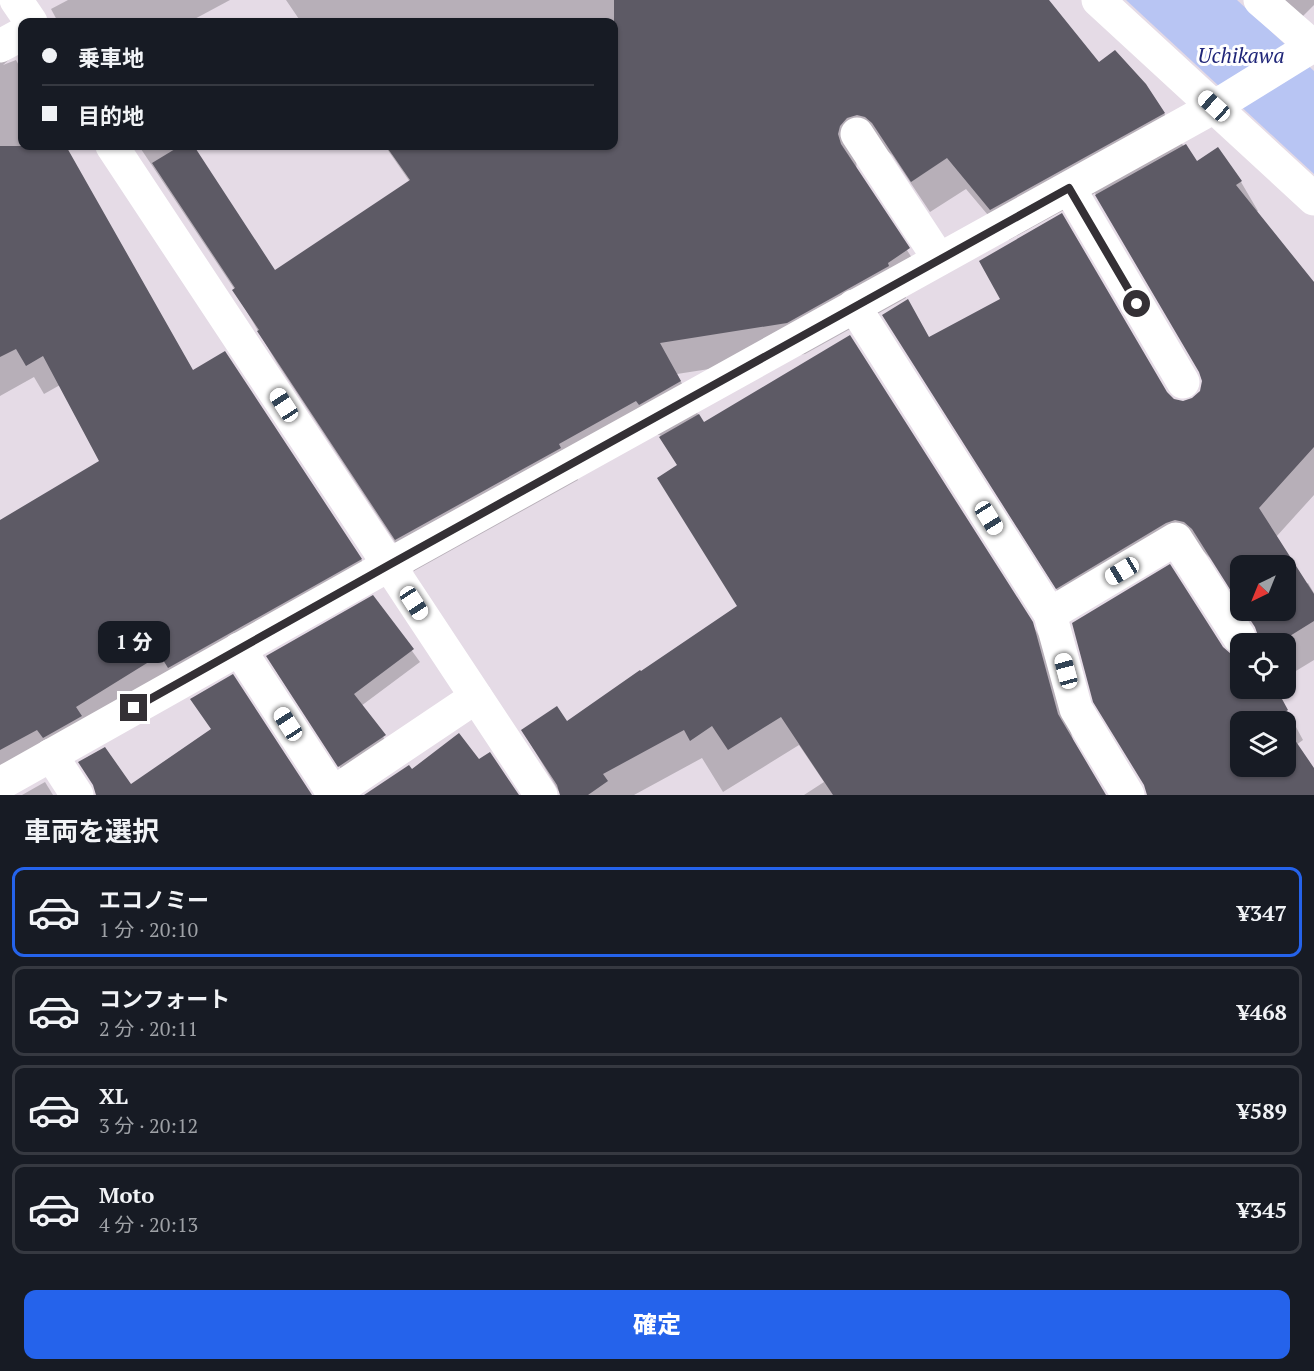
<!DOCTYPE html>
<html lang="ja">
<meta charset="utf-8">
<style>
:root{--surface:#171b24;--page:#242831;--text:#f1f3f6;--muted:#9ea1a6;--line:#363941;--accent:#2563eb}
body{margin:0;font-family:"PT Serif","Noto Sans JP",serif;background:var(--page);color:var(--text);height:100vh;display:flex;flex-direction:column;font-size:22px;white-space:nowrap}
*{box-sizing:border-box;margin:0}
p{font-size:20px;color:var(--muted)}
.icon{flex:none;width:33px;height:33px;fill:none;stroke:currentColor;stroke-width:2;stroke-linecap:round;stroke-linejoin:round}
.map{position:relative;height:795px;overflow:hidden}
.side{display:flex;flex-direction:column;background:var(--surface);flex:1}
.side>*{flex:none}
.top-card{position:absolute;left:18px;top:18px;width:600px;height:132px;border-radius:12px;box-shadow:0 2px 4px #0004;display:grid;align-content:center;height:132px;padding:0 24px;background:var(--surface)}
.needle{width:39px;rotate:223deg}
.controls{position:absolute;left:1230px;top:555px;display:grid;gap:12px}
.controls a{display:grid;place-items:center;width:66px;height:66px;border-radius:12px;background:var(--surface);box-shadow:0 2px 4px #0004;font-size:30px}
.end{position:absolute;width:27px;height:27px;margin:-14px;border:8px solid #343035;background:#fff;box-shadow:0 0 0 3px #fff}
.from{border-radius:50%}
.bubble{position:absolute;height:42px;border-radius:12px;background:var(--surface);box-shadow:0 2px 4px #0004;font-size:20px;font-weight:800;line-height:42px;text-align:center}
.car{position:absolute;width:18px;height:36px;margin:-18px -9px;border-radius:8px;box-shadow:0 0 4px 2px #0007;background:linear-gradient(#fff 24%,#345 0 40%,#fff 0 76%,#345 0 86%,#fff 0)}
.top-card b{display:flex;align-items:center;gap:21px;height:57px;font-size:22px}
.top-card b+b{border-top:2px solid var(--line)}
.top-card i{width:15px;height:15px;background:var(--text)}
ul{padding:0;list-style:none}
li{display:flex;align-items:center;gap:18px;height:90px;margin:0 12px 9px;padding:0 12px;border:3px solid var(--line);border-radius:12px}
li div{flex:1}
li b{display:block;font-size:22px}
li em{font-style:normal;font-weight:800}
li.current{border-color:var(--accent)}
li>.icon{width:54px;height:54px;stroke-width:1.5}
h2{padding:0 24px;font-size:27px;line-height:72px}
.cta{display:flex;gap:12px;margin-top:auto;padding:12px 24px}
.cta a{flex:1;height:69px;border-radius:12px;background:var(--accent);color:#fff;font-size:24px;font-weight:800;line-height:69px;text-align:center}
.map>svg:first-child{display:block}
.water{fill:#b8c5f3}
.shadow{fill:#0003;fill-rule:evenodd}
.building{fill:#5d5a65}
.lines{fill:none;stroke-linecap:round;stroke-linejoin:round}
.minor{stroke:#fff;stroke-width:33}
.route{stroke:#343035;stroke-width:8}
.labels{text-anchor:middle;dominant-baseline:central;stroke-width:6;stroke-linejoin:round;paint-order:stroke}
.water-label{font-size:21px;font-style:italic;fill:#1f2578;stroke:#fff}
</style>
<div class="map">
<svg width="1314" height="795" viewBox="0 0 1314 795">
<rect width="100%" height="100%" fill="#e5dbe6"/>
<!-- water -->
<polygon class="water" points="1126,0 1237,0 1314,71 1314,174"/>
<!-- shadow -->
<g class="shadow">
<polygon points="68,0 230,0 189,22 58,22 51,9"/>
<polygon points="286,0 1036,0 1098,64 1164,113 1184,147 1197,164 1218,149 1241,182 1258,211 1256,212 1313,283 1314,281 1314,495 1276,537 1306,584 1308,583 1314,593 1314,660 1286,677 1286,644 1258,644 1259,637 1258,632 1244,610 1286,610 1286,566 1240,566 1240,605 1210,558 1204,552 1183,552 1074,617 884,316 929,339 1166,392 1174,400 1183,402 1193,400 1201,391 1203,381 1201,373 1095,193 1009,240 966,189 930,212 892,155 884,148 857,158 856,170 926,280 905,295 906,298 805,354 677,374 703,424 1031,622 1049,653 1075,747 1104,795 804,795 824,782 799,745 723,792 702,758 634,795 561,795 523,731 567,723 738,608 678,466 660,435 658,435 655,431 576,476 578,480 414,571 277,363 234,290 235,290 139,146 192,146 275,272 410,182 385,146 614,146 614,22 301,22"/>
<polygon points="1274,0 1314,0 1314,5 1299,20"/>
<polygon points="0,36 12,57 3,65 16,60 22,71 22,146 65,146 192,372 361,559 378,588 0,795 0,522 101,461 60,385 44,394 34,377 0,396"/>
<polygon points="373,597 420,662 361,706 391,748 347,778 275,669"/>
<path d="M1222,648L1229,655L1240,657V688H1275L1303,740L1296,745L1314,771V795H1148ZM1240,722H1286V766H1240Z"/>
<polygon points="45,782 53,795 22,795"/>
</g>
<!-- building -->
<g class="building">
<polygon points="614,0 1049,0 1099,62 1115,50 1146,84 1165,113 990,210 947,158 911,182 872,123 865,117 857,115 847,118 840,126 838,134 841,144 910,248 888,263 889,266 787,323 660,343 681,381 639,405 636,401 559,444 561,448 395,540 257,331 259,330 232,290 235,288 152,163 180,146 194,146 275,270 410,180 386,146 614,146"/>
<polygon points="1186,144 1197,161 1218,147 1242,181 1236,185 1314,282 1314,447 1259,508 1314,594 1314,621 1277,644 1256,644 1258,636 1255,627 1244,610 1286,610 1286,566 1240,566 1240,605 1192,529 1184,522 1175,520 1166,523 1056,589 882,315 908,299 929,337 1000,299 979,261 1062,213 1167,392 1174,399 1183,401 1192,398 1200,391 1202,381 1199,372 1095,195"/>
<polygon points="0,146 66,146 193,370 225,351 362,559 168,668 160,655 76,707 82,716 43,738 37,730 0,750 0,520 99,461 43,356 26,366 16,349 0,357"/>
<polygon points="850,335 1033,622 1058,714 1106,795 833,795 781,717 728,750 712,726 690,741 684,730 603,774 608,781 588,795 560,795 557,785 521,730 557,706 567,721 640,670 641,671 737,606 657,478 677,465 659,437 699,414 704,422"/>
<polygon points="1170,564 1223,647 1231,654 1240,656 1240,688 1276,688 1288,710 1278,716 1281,722 1240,722 1240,766 1286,766 1286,727 1314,768 1314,795 1147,795 1144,785 1093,702 1072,623"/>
<polygon points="373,595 414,649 354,694 386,735 338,767 266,656"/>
<polygon points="233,674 312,795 96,795 93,785 78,762 105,747 131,784 211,729 190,699"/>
<polygon points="459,733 479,759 490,752 519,795 364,795 409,765 412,769"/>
</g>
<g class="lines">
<!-- minor -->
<g class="minor">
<polyline points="16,0 31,22"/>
<polyline points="1098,0 1314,199"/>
<polyline points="1260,0 1314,47"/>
<polyline points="0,46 22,34"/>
<polyline points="857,134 939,259"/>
<polyline points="112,146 541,795"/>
<polyline points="1069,188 1183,382"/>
<polyline points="854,306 1050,614 1076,709 1128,795"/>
<polyline points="1050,614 1176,539 1239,637"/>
<polyline points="239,649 333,793 476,697"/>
<polyline points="51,755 77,795"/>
<polyline points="0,784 389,565 1214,107 1314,45"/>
</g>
</g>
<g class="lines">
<!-- route -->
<polyline class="route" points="134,708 389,565 1069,188 1137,304"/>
</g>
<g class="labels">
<!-- water labels -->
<g class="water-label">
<text x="1241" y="55">Uchikawa</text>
</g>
</g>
</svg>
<div class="controls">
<a><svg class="needle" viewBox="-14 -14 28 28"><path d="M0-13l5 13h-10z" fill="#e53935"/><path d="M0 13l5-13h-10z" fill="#9ea1a6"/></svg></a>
<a><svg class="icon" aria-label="locate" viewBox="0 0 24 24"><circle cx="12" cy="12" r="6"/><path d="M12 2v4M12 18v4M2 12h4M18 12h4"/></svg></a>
<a><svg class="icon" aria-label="layers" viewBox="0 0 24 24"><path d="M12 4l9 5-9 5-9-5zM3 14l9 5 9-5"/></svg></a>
</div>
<i class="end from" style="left:1137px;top:304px"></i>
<i class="end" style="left:134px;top:708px"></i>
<div class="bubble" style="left:98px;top:621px;width:72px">1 分</div>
<i class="car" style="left:1214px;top:106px;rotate:312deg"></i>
<i class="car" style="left:284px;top:405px;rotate:327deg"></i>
<i class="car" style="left:989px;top:518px;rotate:148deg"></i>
<i class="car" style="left:1122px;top:571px;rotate:239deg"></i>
<i class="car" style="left:414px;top:603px;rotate:147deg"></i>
<i class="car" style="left:1066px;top:671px;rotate:345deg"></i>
<i class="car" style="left:288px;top:724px;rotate:327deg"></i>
<div class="top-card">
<b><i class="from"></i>乗車地</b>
<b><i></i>目的地</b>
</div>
</div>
<section class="side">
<h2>車両を選択</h2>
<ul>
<li class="current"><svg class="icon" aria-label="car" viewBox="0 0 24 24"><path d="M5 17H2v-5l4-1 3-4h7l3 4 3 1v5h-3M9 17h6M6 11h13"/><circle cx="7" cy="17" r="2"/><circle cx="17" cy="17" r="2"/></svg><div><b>エコノミー</b><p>1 分 · 20:10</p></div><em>¥347</em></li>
<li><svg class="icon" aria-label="car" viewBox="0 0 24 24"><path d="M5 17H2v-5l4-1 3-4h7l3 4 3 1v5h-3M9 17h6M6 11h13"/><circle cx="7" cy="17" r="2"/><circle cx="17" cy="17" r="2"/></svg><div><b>コンフォート</b><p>2 分 · 20:11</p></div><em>¥468</em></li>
<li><svg class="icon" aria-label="car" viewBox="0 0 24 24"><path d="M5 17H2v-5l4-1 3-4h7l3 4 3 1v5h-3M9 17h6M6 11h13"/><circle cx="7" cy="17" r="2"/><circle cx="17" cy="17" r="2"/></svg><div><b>XL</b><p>3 分 · 20:12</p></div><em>¥589</em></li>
<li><svg class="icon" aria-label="car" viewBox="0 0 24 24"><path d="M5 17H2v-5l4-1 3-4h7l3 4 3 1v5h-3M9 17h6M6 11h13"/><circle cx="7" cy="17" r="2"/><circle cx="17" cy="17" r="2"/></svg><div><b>Moto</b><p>4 分 · 20:13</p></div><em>¥345</em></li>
</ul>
<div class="cta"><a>確定</a></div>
</section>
